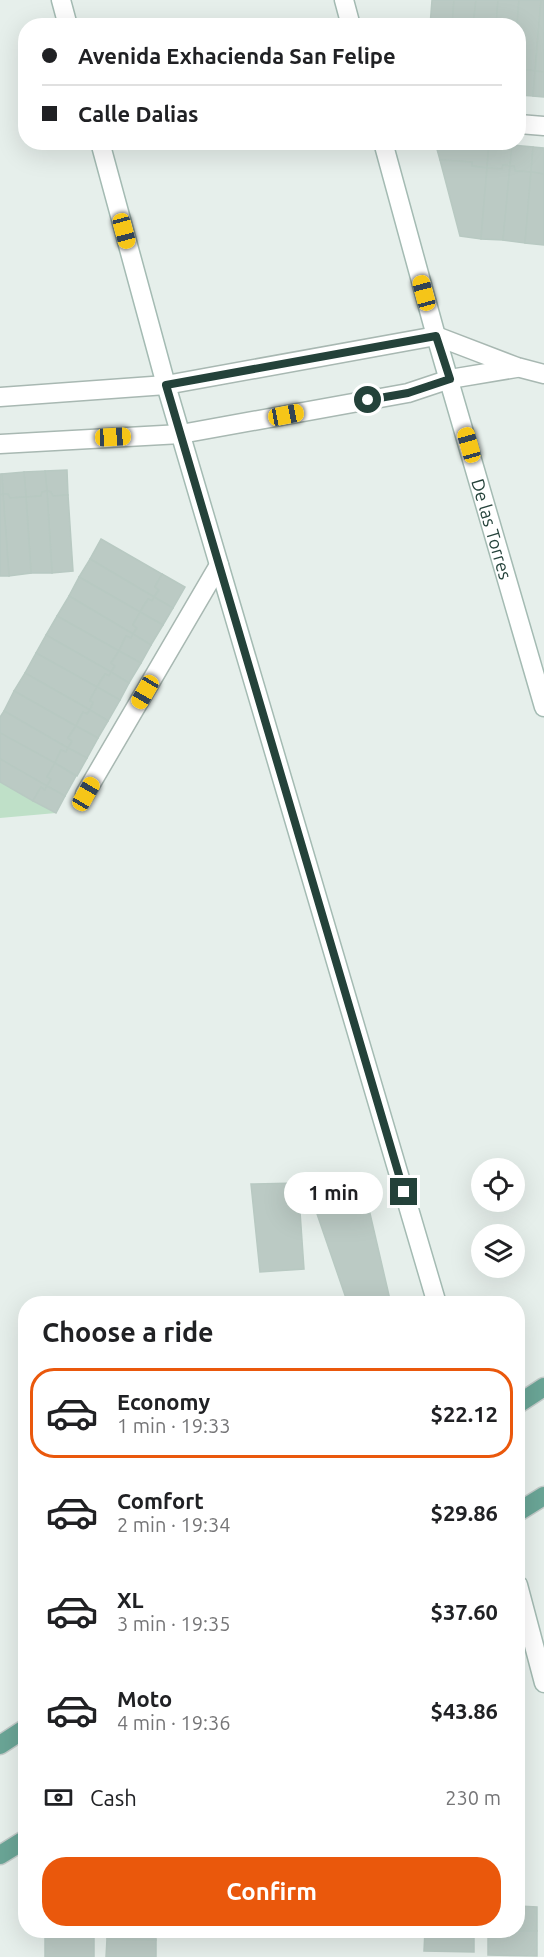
<!DOCTYPE html>
<meta charset="utf-8">
<style>
:root{--surface:#fff;--page:#f2f2f2;--text:#202124;--muted:#757577;--line:#e0e0e0;--accent:#ea580c}
body{margin:0;font-family:Ubuntu,sans-serif;background:var(--page);color:var(--text);height:100vh;display:flex;flex-direction:column;font-size:22px;white-space:nowrap}
*{box-sizing:border-box;margin:0}
p{font-size:20px;color:var(--muted)}
.icon{flex:none;width:33px;height:33px;fill:none;stroke:currentColor;stroke-width:2;stroke-linecap:round;stroke-linejoin:round}
.map{position:relative;flex:1;overflow:hidden}
.drawer{position:absolute;left:18px;top:1296px;width:507px;height:642px;display:flex;flex-direction:column;background:var(--surface);border-radius:24px;box-shadow:0 6px 24px #0002}
.drawer>*{flex:none}
.hud{position:absolute;left:18px;top:18px;width:508px;height:132px;border-radius:24px;box-shadow:0 6px 24px #0002;display:grid;align-content:center;height:132px;padding:0 24px;background:var(--surface)}
.fabs{position:absolute;left:471px;top:1158px;display:grid;gap:12px}
.fabs a{display:grid;place-items:center;width:54px;height:54px;border-radius:50%;background:var(--surface);box-shadow:0 6px 24px #0002;font-size:30px}
.end{position:absolute;width:27px;height:27px;margin:-14px;border:8px solid #24423a;background:#fff;box-shadow:0 0 0 3px #fff}
.from{border-radius:50%}
.bubble{position:absolute;height:42px;border-radius:21px;background:var(--surface);box-shadow:0 6px 24px #0002;font-size:20px;font-weight:700;line-height:42px;text-align:center}
.car{position:absolute;width:18px;height:36px;margin:-18px -9px;border-radius:8px;box-shadow:0 0 4px 2px #0007;background:linear-gradient(#f5c518 24%,#345 0 40%,#f5c518 0 76%,#345 0 86%,#f5c518 0)}
.hud b{display:flex;align-items:center;gap:21px;height:57px;font-size:22px}
.hud b+b{border-top:2px solid var(--line)}
.hud i{width:15px;height:15px;background:var(--text)}
ul{padding:0;list-style:none}
li{display:flex;align-items:center;gap:18px;height:90px;margin:0 12px 9px;padding:0 12px;border:3px solid transparent;border-radius:24px}
li div{flex:1}
li b{display:block;font-size:22px}
li em{font-style:normal;font-weight:700}
li.active{border-color:var(--accent)}
li>.icon{width:54px;height:54px;stroke-width:1.5}
h2{padding:0 24px;font-size:27px;line-height:72px}
.pay{display:flex;align-items:center;gap:15px;height:66px;padding:0 24px;font-size:22px}
.pay p{margin-inline-start:auto}
.action{display:flex;gap:12px;margin-top:auto;padding:12px 24px}
.action a{flex:1;height:69px;border-radius:24px;background:var(--accent);color:#fff;font-size:24px;font-weight:700;line-height:69px;text-align:center}
.map>svg:first-child{display:block}
.green{fill:#bfe0c8}
.building{fill:#bbcac4;stroke:#b8c9c2;stroke-width:1.5}
.lines{fill:none;stroke-linecap:round;stroke-linejoin:round}
.minor-casing{stroke:#a8b8b2;stroke-width:21}
.secondary-casing{stroke:#a4bbb3;stroke-width:21}
.primary-casing{stroke:#c2cac8;stroke-width:21}
.minor{stroke:#fff;stroke-width:18}
.secondary{stroke:#fff;stroke-width:18}
.primary{stroke:#6aa596;stroke-width:18}
.route{stroke:#24423a;stroke-width:8}
.labels{text-anchor:middle;dominant-baseline:central;stroke-width:6;stroke-linejoin:round;paint-order:stroke}
.street-label{font-size:18px;fill:#24423a;stroke:#f7fbf9}
</style>
<div class="map">
<svg width="544" height="1957" viewBox="0 0 544 1957">
<rect width="100%" height="100%" fill="#e6efeb"/>
<!-- green -->
<polygon class="green" points="0,782 56,813 0,818"/>
<!-- building -->
<g class="building">
<polygon points="432,0 454,0 452,26 430,26"/>
<polygon points="454,0 476,0 473,26 452,26"/>
<polygon points="476,0 498,0 496,26 473,26"/>
<polygon points="498,0 519,0 517,26 496,26"/>
<polygon points="519,0 541,0 535,71 521,69 520,74 519,26 517,26"/>
<polygon points="541,0 544,0 544,72 535,71"/>
<polygon points="521,69 535,71 533,96 519,95"/>
<polygon points="535,71 544,72 544,97 533,96"/>
<polygon points="435,142 489,142 487,168 472,166 472,162 440,160"/>
<polygon points="489,143 512,145 510,166 503,165 502,169 487,168"/>
<polygon points="512,145 533,147 531,172 515,171 514,166 510,166"/>
<polygon points="533,147 544,148 544,174 531,172"/>
<polygon points="440,160 472,162 472,166 487,168 481,239 460,236"/>
<polygon points="503,165 510,166 503,240 481,239 487,168 502,169"/>
<polygon points="510,166 514,166 515,171 531,172 525,243 503,240"/>
<polygon points="531,172 544,174 544,245 525,243"/>
<polygon points="67,470 68,495 53,496 51,492 47,491 45,471"/>
<polygon points="45,471 47,491 42,492 41,496 26,497 24,472"/>
<polygon points="24,472 26,497 10,498 8,494 3,494 2,474"/>
<polygon points="0,474 2,474 3,494 0,495"/>
<polygon points="47,491 51,492 53,496 68,495 73,571 52,573"/>
<polygon points="47,491 52,573 31,573 26,497 41,496 42,492"/>
<polygon points="3,494 8,494 10,498 26,497 31,573 9,576"/>
<polygon points="3,494 9,576 0,576 0,495"/>
<polygon points="101,539 162,574 155,587 159,590 154,597 90,559"/>
<polygon points="90,559 154,597 152,601 148,599 140,612 79,577"/>
<polygon points="162,574 185,587 173,608 154,597 159,590 155,587"/>
<polygon points="79,577 140,612 133,625 137,628 133,634 69,596"/>
<polygon points="69,596 133,634 131,638 126,636 119,651 57,616"/>
<polygon points="154,597 173,608 163,625 140,612 148,599 152,601"/>
<polygon points="140,612 163,625 151,645 133,634 137,628 133,625"/>
<polygon points="57,616 119,651 111,663 115,666 111,672 46,635"/>
<polygon points="133,634 151,645 141,663 119,651 126,636 131,638"/>
<polygon points="46,635 111,672 109,676 105,674 97,687 36,653"/>
<polygon points="119,651 141,663 129,683 111,672 115,666 111,663"/>
<polygon points="36,653 97,687 90,700 93,703 90,710 25,673"/>
<polygon points="111,672 129,683 120,700 97,687 105,674 109,676"/>
<polygon points="25,673 90,710 87,714 83,712 76,726 14,691"/>
<polygon points="97,687 120,700 108,721 90,710 93,703 90,700"/>
<polygon points="14,691 76,726 68,738 72,741 68,748 4,711"/>
<polygon points="90,710 108,721 98,738 76,726 83,712 87,714"/>
<polygon points="4,711 68,748 66,752 61,750 55,763 0,733 0,717"/>
<polygon points="76,726 98,738 87,758 68,748 72,741 68,738"/>
<polygon points="0,733 55,763 47,777 51,779 47,786 0,759"/>
<polygon points="68,748 87,758 77,776 55,763 61,750 66,752"/>
<polygon points="0,759 47,786 45,790 41,787 33,801 0,782"/>
<polygon points="55,763 76,776 65,796 47,786 51,779 47,777"/>
<polygon points="47,786 65,796 56,813 33,801 41,787 45,790"/>
<polygon points="298,1183 304,1269 260,1272 251,1184"/>
<polygon points="365,1192 391,1304 348,1304 315,1208"/>
<rect x="518" y="1853" width="6" height="25"/>
<polygon points="518,1878 524,1878 523,1903 518,1902"/>
<polygon points="518,1906 537,1907 537,1931 488,1931 518,1930"/>
<polygon points="45,1930 95,1930 94,1937 45,1936"/>
<polygon points="107,1930 156,1930 156,1940 107,1939"/>
<polygon points="425,1930 474,1930 474,1952 424,1951"/>
<polygon points="488,1931 537,1931 537,1956 488,1955"/>
<polygon points="45,1936 94,1937 94,1957 45,1957"/>
<polygon points="107,1939 156,1940 156,1957 106,1957"/>
</g>
<g class="lines">
<defs>
<g id="minor">
<polyline points="519,124 544,126"/>
<polyline points="0,397 166,385 436,336 517,367 544,374"/>
<polyline points="0,444 181,434 408,393 450,379 516,368"/>
<polyline points="85,794 219,565"/>
</g>
<g id="secondary">
<polyline points="61,0 68,26"/>
<polyline points="344,0 351,26"/>
<polyline points="100,142 166,385 437,1304"/>
<path id="s1" d="M383,142L436,336L544,707"/>
<polyline points="518,1585 544,1683"/>
</g>
<g id="primary">
<polyline points="518,1404 544,1387"/>
<polyline points="518,1512 544,1496"/>
<polyline points="0,1745 26,1728"/>
<polyline points="0,1855 26,1839"/>
</g>
</defs>
<!-- minor casing -->
<use href="#minor" class="minor-casing"/>
<!-- secondary casing -->
<use href="#secondary" class="secondary-casing"/>
<!-- primary casing -->
<use href="#primary" class="primary-casing"/>
<!-- minor -->
<use href="#minor" class="minor"/>
<!-- secondary -->
<use href="#secondary" class="secondary"/>
<!-- primary -->
<use href="#primary" class="primary"/>
</g>
<g class="lines">
<!-- route -->
<polyline class="route" points="368,400 408,393 450,379 436,336 166,385 404,1192"/>
</g>
<g class="labels">
<!-- street labels -->
<g class="street-label">
<text stroke="none"><textPath href="#s1" startOffset="402">De las Torres</textPath></text>
</g>
</g>
</svg>
<div class="fabs">
<a><svg class="icon" aria-label="locate" viewBox="0 0 24 24"><circle cx="12" cy="12" r="6"/><path d="M12 2v4M12 18v4M2 12h4M18 12h4"/></svg></a>
<a><svg class="icon" aria-label="layers" viewBox="0 0 24 24"><path d="M12 4l9 5-9 5-9-5zM3 14l9 5 9-5"/></svg></a>
</div>
<i class="end from" style="left:368px;top:400px"></i>
<i class="end" style="left:404px;top:1192px"></i>
<div class="bubble" style="left:284px;top:1172px;width:99px">1 min</div>
<i class="car" style="left:124px;top:231px;rotate:165deg"></i>
<i class="car" style="left:424px;top:293px;rotate:345deg"></i>
<i class="car" style="left:286px;top:415px;rotate:79deg"></i>
<i class="car" style="left:113px;top:437px;rotate:87deg"></i>
<i class="car" style="left:469px;top:445px;rotate:344deg"></i>
<i class="car" style="left:145px;top:692px;rotate:210deg"></i>
<i class="car" style="left:86px;top:794px;rotate:30deg"></i>
<div class="hud">
<b><i class="from"></i>Avenida Exhacienda San Felipe</b>
<b><i></i>Calle Dalias</b>
</div>
<section class="drawer">
<h2>Choose a ride</h2>
<ul>
<li class="active"><svg class="icon" aria-label="car" viewBox="0 0 24 24"><path d="M5 17H2v-5l4-1 3-4h7l3 4 3 1v5h-3M9 17h6M6 11h13"/><circle cx="7" cy="17" r="2"/><circle cx="17" cy="17" r="2"/></svg><div><b>Economy</b><p>1 min · 19:33</p></div><em>$22.12</em></li>
<li><svg class="icon" aria-label="car" viewBox="0 0 24 24"><path d="M5 17H2v-5l4-1 3-4h7l3 4 3 1v5h-3M9 17h6M6 11h13"/><circle cx="7" cy="17" r="2"/><circle cx="17" cy="17" r="2"/></svg><div><b>Comfort</b><p>2 min · 19:34</p></div><em>$29.86</em></li>
<li><svg class="icon" aria-label="car" viewBox="0 0 24 24"><path d="M5 17H2v-5l4-1 3-4h7l3 4 3 1v5h-3M9 17h6M6 11h13"/><circle cx="7" cy="17" r="2"/><circle cx="17" cy="17" r="2"/></svg><div><b>XL</b><p>3 min · 19:35</p></div><em>$37.60</em></li>
<li><svg class="icon" aria-label="car" viewBox="0 0 24 24"><path d="M5 17H2v-5l4-1 3-4h7l3 4 3 1v5h-3M9 17h6M6 11h13"/><circle cx="7" cy="17" r="2"/><circle cx="17" cy="17" r="2"/></svg><div><b>Moto</b><p>4 min · 19:36</p></div><em>$43.86</em></li>
</ul>
<div class="pay"><svg class="icon" aria-label="cash" viewBox="0 0 24 24"><path d="M3 7h18v10H3z"/><circle cx="12" cy="12" r="2"/></svg>Cash<p>230 m</p></div>
<div class="action"><a>Confirm</a></div>
</section>
</div>
